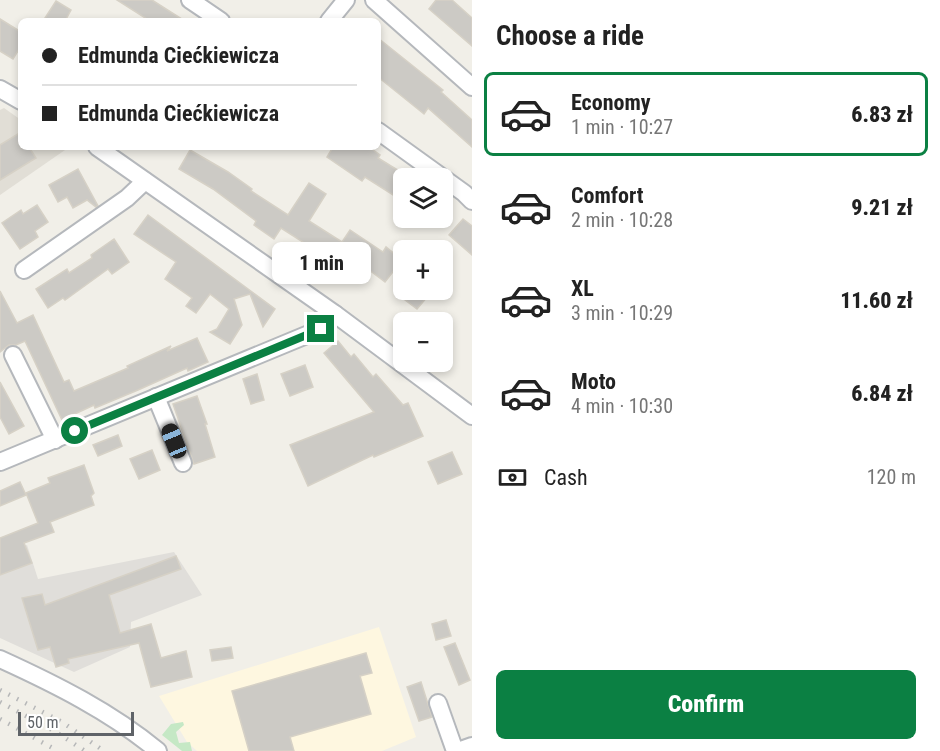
<!DOCTYPE html>
<meta charset="utf-8">
<style>
:root{--surface:#fff;--page:#f2f2f2;--text:#222;--muted:#767676;--line:#e0e0e0;--accent:#0b8043}
body{margin:0;font-family:"Roboto Condensed",sans-serif;background:var(--page);color:var(--text);height:100vh;display:flex;flex-direction:column;font-size:22px;white-space:nowrap}
*{box-sizing:border-box;margin:0}
p{font-size:20px;color:var(--muted)}
.icon{flex:none;width:33px;height:33px;fill:none;stroke:currentColor;stroke-width:2;stroke-linecap:round;stroke-linejoin:round}
.map{position:relative;flex:1;overflow:hidden}
.panel{display:flex;flex-direction:column;background:var(--surface);width:468px}
.panel>*{flex:none}
.banner{position:absolute;left:18px;top:18px;width:363px;height:132px;border-radius:9px;box-shadow:0 3px 9px #0003;display:grid;align-content:center;height:132px;padding:0 24px;background:var(--surface)}
.fabs{position:absolute;left:393px;top:168px;display:grid;gap:12px}
.fabs a{display:grid;place-items:center;width:60px;height:60px;border-radius:9px;background:var(--surface);box-shadow:0 3px 9px #0003;font-size:30px}
.scale{position:absolute;left:18px;bottom:15px;width:116px;box-sizing:border-box;padding-left:6px;border:3px solid #5f6368;border-top:0;font-size:16px;line-height:21px;white-space:nowrap;color:#5f6368;-webkit-text-stroke:4px #fff;paint-order:stroke}
.end{position:absolute;width:27px;height:27px;margin:-14px;border:8px solid #0b8043;background:#fff;box-shadow:0 0 0 3px #fff}
.from{border-radius:50%}
.bubble{position:absolute;height:42px;border-radius:9px;background:var(--surface);box-shadow:0 3px 9px #0003;font-size:20px;font-weight:800;line-height:42px;text-align:center}
.car{position:absolute;width:18px;height:36px;margin:-18px -9px;border-radius:8px;box-shadow:0 0 4px 2px #0007;background:linear-gradient(#222 24%,#8ab4d8 0 40%,#222 0 76%,#8ab4d8 0 86%,#222 0)}
.banner b{display:flex;align-items:center;gap:21px;height:57px;font-size:22px}
.banner b+b{border-top:2px solid var(--line)}
.banner i{width:15px;height:15px;background:var(--text)}
ul{padding:0;list-style:none}
li{display:flex;align-items:center;gap:18px;height:84px;margin:0 12px 9px;padding:0 12px;border:3px solid transparent;border-radius:9px}
li div{flex:1}
li b{display:block;font-size:22px}
li em{font-style:normal;font-weight:800}
li.selected{border-color:var(--accent)}
li>.icon{width:54px;height:54px;stroke-width:1.5}
h2{padding:0 24px;font-size:27px;line-height:72px}
.pay{display:flex;align-items:center;gap:15px;height:66px;padding:0 24px;font-size:22px}
.pay p{margin-inline-start:auto}
.cta{display:flex;gap:12px;margin-top:auto;padding:12px 24px}
.cta a{flex:1;height:69px;border-radius:9px;background:var(--accent);color:#fff;font-size:24px;font-weight:800;line-height:69px;text-align:center}
main{display:flex;flex:1;min-height:0}
.map>svg:first-child{display:block}
.commercial{fill:#fef7e0}
.industrial{fill:#e0deda}
.education{fill:#e1ded6}
.green{fill:#c5e8c5}
.building{fill:#cccac5;stroke:#d6d1c6;stroke-width:1.5}
.lines{fill:none;stroke-linecap:round;stroke-linejoin:round}
.minor-casing{stroke:#b5b8bc;stroke-width:20}
.minor{stroke:#fff;stroke-width:16}
.rail{stroke:#b6b7b8;stroke-width:4.5;stroke-dasharray:1.5 8;stroke-linecap:butt}
.route{stroke:#0b8043;stroke-width:8}
</style>
<main>
<div class="map">
<svg width="472" height="751" viewBox="0 0 472 751">
<rect width="100%" height="100%" fill="#f1efe8"/>
<!-- commercial -->
<polygon class="commercial" points="379,627 416,737 382,751 197,751 187,742 159,696"/>
<!-- industrial -->
<polygon class="industrial" points="27,545 38,579 174,552 202,595 131,622 130,647 74,672 0,638 0,556"/>
<!-- education -->
<polygon class="education" points="4,108 21,120 21,147 60,147 65,150 0,195 0,110"/>
<!-- green -->
<polygon class="green" points="183,722 184,725 176,732 179,743 190,742 192,751 182,751 162,735 171,724"/>
<!-- building -->
<g class="building">
<polygon points="117,0 152,0 185,21 150,21"/>
<polygon points="436,0 452,0 472,18 472,46 429,9"/>
<polygon points="56,1 71,10 65,21 43,21"/>
<polygon points="0,19 21,32 21,46 13,59 0,51"/>
<polygon points="378,38 443,90 441,92 472,120 472,147 428,108 424,114 378,77"/>
<polygon points="21,132 21,147 29,147 36,158 0,180 0,145"/>
<polygon points="333,147 369,147 380,155 378,158 404,174 404,202 365,177 362,181 327,157"/>
<polygon points="190,150 228,172 252,189 251,191 288,215 309,183 326,194 309,221 342,242 350,230 383,252 386,247 402,260 385,282 356,260 346,275 328,263 331,260 281,228 274,239 254,225 256,221 213,189 179,169"/>
<polygon points="78,169 98,206 96,207 87,200 73,208 67,197 58,202 49,185"/>
<polygon points="37,205 48,222 35,231 38,237 20,249 2,223 21,210 23,214"/>
<polygon points="148,215 275,309 263,327 250,294 234,299 242,325 230,344 210,332 217,329 229,309 210,294 196,313 186,306 192,298 165,279 176,262 134,234"/>
<polygon points="463,219 472,226 472,255 449,235"/>
<polygon points="114,239 129,262 112,274 108,269 65,300 63,298 48,308 36,289 67,269 69,273 92,258 91,255"/>
<polygon points="407,290 433,290 417,309 401,297"/>
<polygon points="0,291 17,323 33,315 64,382 69,380 74,391 128,368 127,366 171,346 167,351 197,338 208,362 188,371 187,368 138,390 95,408 94,405 62,420 25,341 16,345 9,345 0,352"/>
<polygon points="338,341 351,357 354,354 373,377 376,374 403,405 408,403 423,436 374,457 373,455 308,486 290,445 374,412 324,353"/>
<polygon points="305,365 313,387 290,396 281,374"/>
<polygon points="257,374 264,400 251,404 243,379"/>
<polygon points="0,382 24,426 9,434 0,417"/>
<polygon points="197,396 207,424 205,424 215,457 194,464 173,404"/>
<polygon points="118,435 122,446 98,456 93,445"/>
<polygon points="152,450 160,470 139,479 130,459"/>
<polygon points="452,452 462,474 438,484 428,462"/>
<polygon points="84,465 94,493 91,496 94,505 50,522 54,532 24,543 32,563 0,575 0,538 38,523 26,493 50,483 48,478"/>
<polygon points="20,482 26,495 0,506 0,491"/>
<polygon points="176,556 181,569 109,595 120,633 151,624 161,658 186,651 192,677 151,687 139,643 68,659 69,663 56,667 50,647 38,650 22,598 42,594 45,605"/>
<polygon points="446,620 451,636 436,640 432,624"/>
<polygon points="455,643 470,680 459,685 444,647"/>
<polygon points="231,647 233,658 212,661 210,650"/>
<polygon points="366,653 372,673 360,676 371,714 290,737 294,751 249,751 232,691"/>
<polygon points="421,682 432,717 419,721 407,687"/>
</g>
<g class="lines">
<defs>
<g id="minor">
<polyline points="190,0 221,21"/>
<polyline points="374,0 472,87"/>
<polyline points="329,21 346,0"/>
<polyline points="0,89 21,101"/>
<polyline points="378,131 464,193 472,201"/>
<polyline points="97,147 335,314 472,416"/>
<polyline points="24,270 127,198 145,181"/>
<polyline points="13,355 55,440"/>
<polyline points="156,397 183,463"/>
<polyline points="0,462 321,329 335,314"/>
<path d="M0,659C55,684 111,712 158,751"/>
<polyline points="438,703 455,751"/>
<polyline points="458,751 472,746"/>
</g>
</defs>
<!-- minor casing -->
<use href="#minor" class="minor-casing"/>
<!-- minor -->
<use href="#minor" class="minor"/>
<!-- rail -->
<g class="rail">
<polyline points="0,690 62,722 104,751"/>
<polyline points="0,702 56,732 85,751"/>
<polyline points="0,719 58,751"/>
</g>
</g>
<g class="lines">
<!-- route -->
<polyline class="route" points="75,431 321,329"/>
</g>
</svg>
<div class="fabs">
<a><svg class="icon" aria-label="layers" viewBox="0 0 24 24"><path d="M12 4l9 5-9 5-9-5zM3 14l9 5 9-5"/></svg></a>
<a>+</a>
<a>−</a>
</div>
<div class="scale">50 m</div>
<i class="end from" style="left:75px;top:431px"></i>
<i class="end" style="left:321px;top:329px"></i>
<div class="bubble" style="left:272px;top:242px;width:99px">1 min</div>
<i class="car" style="left:174px;top:441px;rotate:338deg"></i>
<div class="banner">
<b><i class="from"></i>Edmunda Ciećkiewicza</b>
<b><i></i>Edmunda Ciećkiewicza</b>
</div>
</div>
<section class="panel">
<h2>Choose a ride</h2>
<ul>
<li class="selected"><svg class="icon" aria-label="car" viewBox="0 0 24 24"><path d="M5 17H2v-5l4-1 3-4h7l3 4 3 1v5h-3M9 17h6M6 11h13"/><circle cx="7" cy="17" r="2"/><circle cx="17" cy="17" r="2"/></svg><div><b>Economy</b><p>1 min · 10:27</p></div><em>6.83 zł</em></li>
<li><svg class="icon" aria-label="car" viewBox="0 0 24 24"><path d="M5 17H2v-5l4-1 3-4h7l3 4 3 1v5h-3M9 17h6M6 11h13"/><circle cx="7" cy="17" r="2"/><circle cx="17" cy="17" r="2"/></svg><div><b>Comfort</b><p>2 min · 10:28</p></div><em>9.21 zł</em></li>
<li><svg class="icon" aria-label="car" viewBox="0 0 24 24"><path d="M5 17H2v-5l4-1 3-4h7l3 4 3 1v5h-3M9 17h6M6 11h13"/><circle cx="7" cy="17" r="2"/><circle cx="17" cy="17" r="2"/></svg><div><b>XL</b><p>3 min · 10:29</p></div><em>11.60 zł</em></li>
<li><svg class="icon" aria-label="car" viewBox="0 0 24 24"><path d="M5 17H2v-5l4-1 3-4h7l3 4 3 1v5h-3M9 17h6M6 11h13"/><circle cx="7" cy="17" r="2"/><circle cx="17" cy="17" r="2"/></svg><div><b>Moto</b><p>4 min · 10:30</p></div><em>6.84 zł</em></li>
</ul>
<div class="pay"><svg class="icon" aria-label="cash" viewBox="0 0 24 24"><path d="M3 7h18v10H3z"/><circle cx="12" cy="12" r="2"/></svg>Cash<p>120 m</p></div>
<div class="cta"><a>Confirm</a></div>
</section>
</main>
